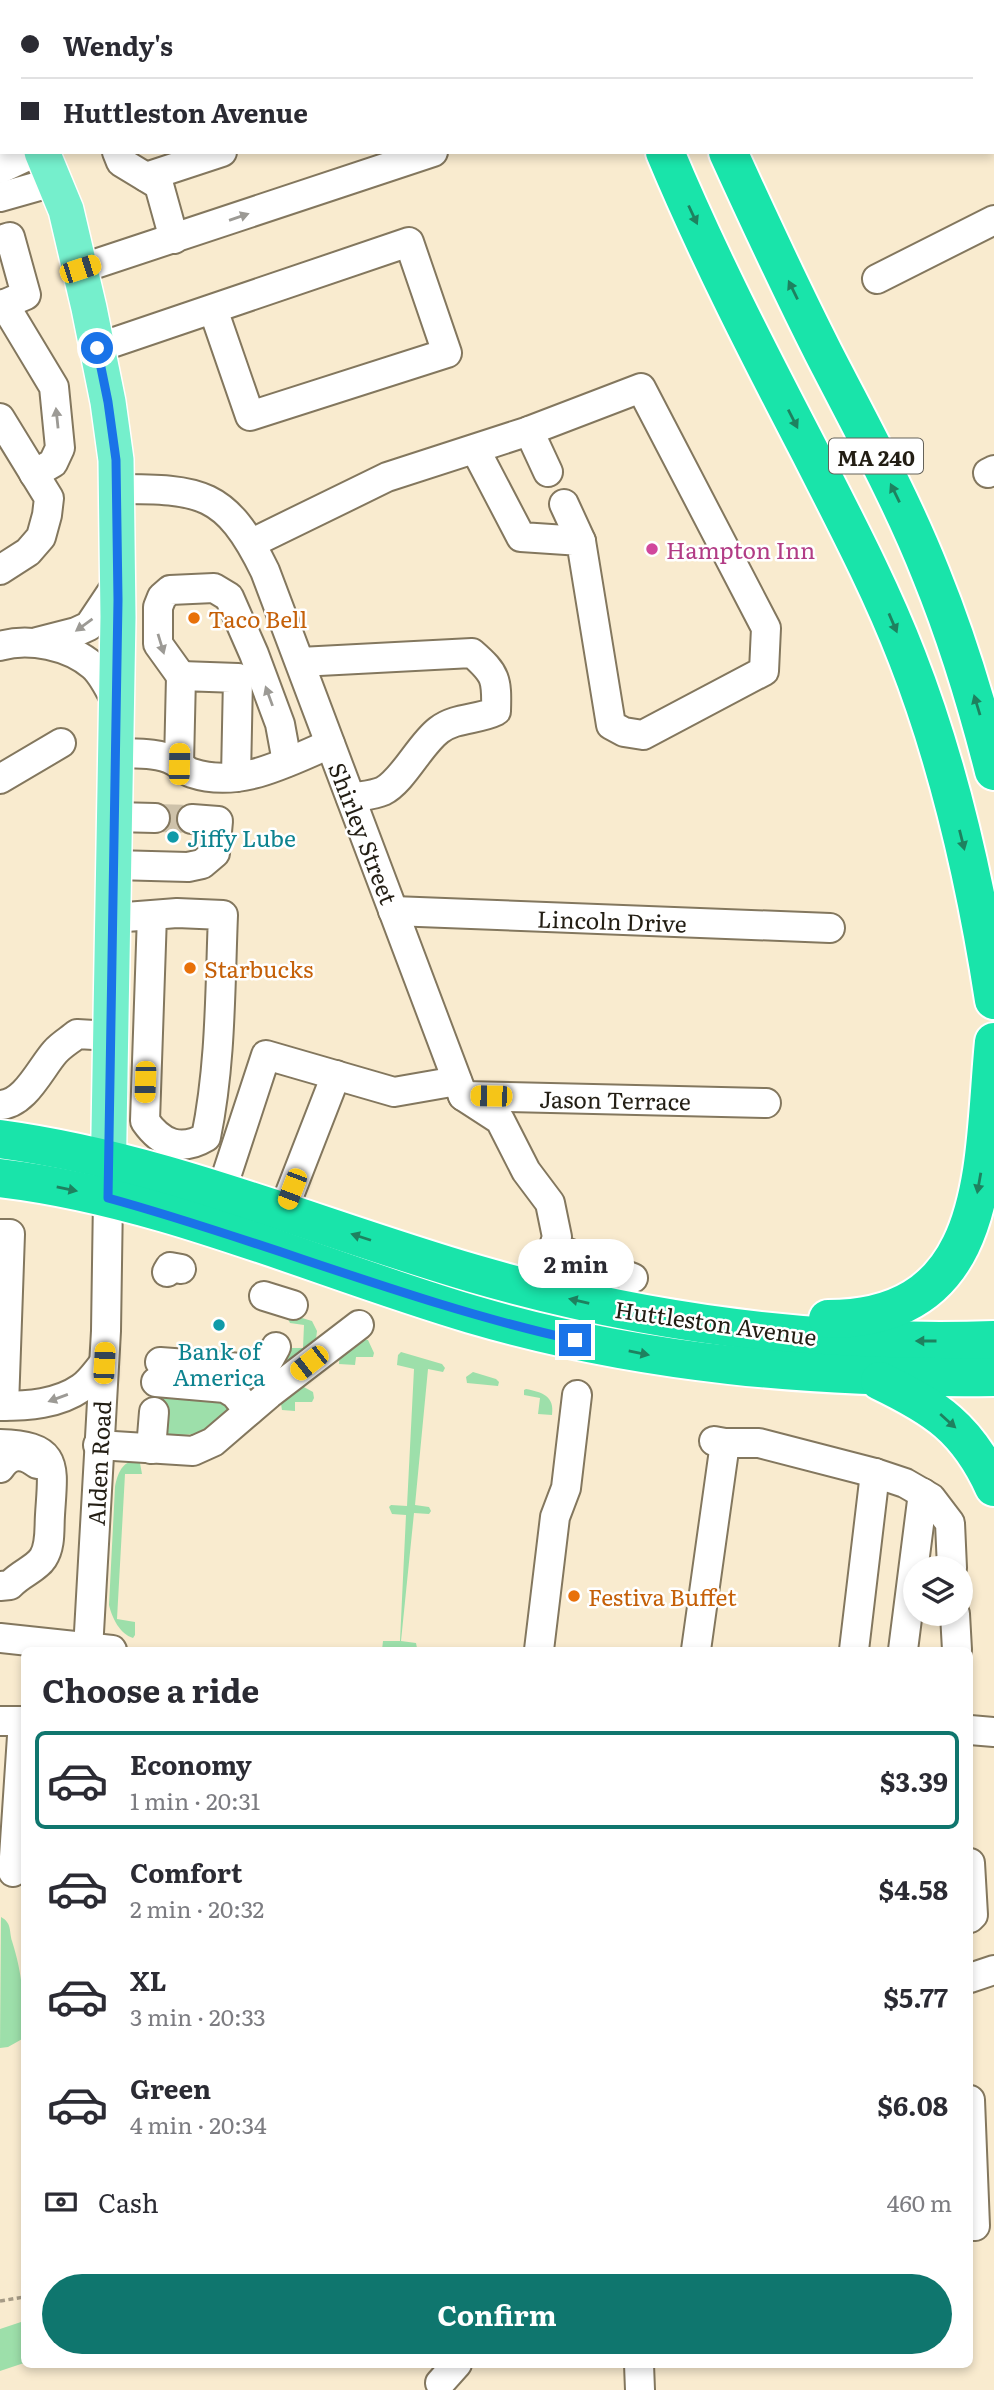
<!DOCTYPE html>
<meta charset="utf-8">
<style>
:root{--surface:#fff;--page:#f2f2f3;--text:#2b2b33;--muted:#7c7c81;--line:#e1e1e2;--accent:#0f766e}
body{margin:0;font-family:Literata,serif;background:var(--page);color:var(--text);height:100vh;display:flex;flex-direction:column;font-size:26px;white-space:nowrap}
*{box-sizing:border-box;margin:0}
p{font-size:23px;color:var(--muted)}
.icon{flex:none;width:38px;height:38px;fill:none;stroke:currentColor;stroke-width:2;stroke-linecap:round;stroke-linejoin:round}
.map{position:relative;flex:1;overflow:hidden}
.drawer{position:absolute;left:21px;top:1647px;width:952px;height:721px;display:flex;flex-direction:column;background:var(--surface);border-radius:10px;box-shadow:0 4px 10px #0003}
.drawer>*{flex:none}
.banner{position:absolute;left:0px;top:0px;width:994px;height:154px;box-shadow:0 4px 10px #0003;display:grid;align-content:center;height:154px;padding:0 21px;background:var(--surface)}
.tools{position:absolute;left:903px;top:1556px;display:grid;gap:14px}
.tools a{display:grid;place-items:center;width:70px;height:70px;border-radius:50%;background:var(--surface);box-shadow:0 4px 10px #0003;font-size:35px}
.end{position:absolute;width:32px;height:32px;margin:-16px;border:9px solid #1a73e8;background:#fff;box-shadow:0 0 0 4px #fff}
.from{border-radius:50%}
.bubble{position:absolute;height:49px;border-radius:24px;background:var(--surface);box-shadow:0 4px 10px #0003;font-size:23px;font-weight:700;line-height:49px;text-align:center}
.car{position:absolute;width:21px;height:42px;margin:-21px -10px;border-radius:9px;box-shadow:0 0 5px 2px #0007;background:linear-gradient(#f5c518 24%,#345 0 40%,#f5c518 0 76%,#345 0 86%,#f5c518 0)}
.banner b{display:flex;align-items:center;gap:24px;height:66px;font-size:26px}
.banner b+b{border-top:2px solid var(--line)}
.banner i{width:18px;height:18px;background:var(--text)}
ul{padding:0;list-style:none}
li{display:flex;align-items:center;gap:21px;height:98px;margin:0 14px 10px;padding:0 7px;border:4px solid transparent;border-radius:10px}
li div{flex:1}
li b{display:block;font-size:26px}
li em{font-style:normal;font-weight:700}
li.current{border-color:var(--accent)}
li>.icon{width:63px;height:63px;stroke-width:1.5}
h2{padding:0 21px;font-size:32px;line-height:84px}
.pay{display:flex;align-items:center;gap:18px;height:77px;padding:0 21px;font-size:26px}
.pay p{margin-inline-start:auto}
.primary-button{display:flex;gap:14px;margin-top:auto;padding:14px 21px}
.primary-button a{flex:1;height:80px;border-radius:42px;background:var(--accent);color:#fff;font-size:28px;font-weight:700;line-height:80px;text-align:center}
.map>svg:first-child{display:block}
.green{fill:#9ddfaa}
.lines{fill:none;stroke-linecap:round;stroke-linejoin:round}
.minor-tunnel{stroke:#cec2aa;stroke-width:28;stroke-dasharray:28 14;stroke-linecap:butt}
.minor-casing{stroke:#83775e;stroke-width:32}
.major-casing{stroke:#fff;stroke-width:38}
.highway-casing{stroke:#fff;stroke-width:42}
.path{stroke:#a69b86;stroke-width:3.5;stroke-dasharray:5 3.5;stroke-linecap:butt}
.minor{stroke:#fff;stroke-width:28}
.major{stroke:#75efcc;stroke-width:35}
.highway{stroke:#19e4aa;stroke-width:38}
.oneway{fill:#1e815f}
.oneway2{fill:#9c9a95}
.route{stroke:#1a73e8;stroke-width:9}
.hotel-dot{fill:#d1479c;stroke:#fff;stroke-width:2.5}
.food-dot{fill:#e8710a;stroke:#fff;stroke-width:2.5}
.culture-dot{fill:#0f9aa8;stroke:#fff;stroke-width:2.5}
.labels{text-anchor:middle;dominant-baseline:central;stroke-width:5;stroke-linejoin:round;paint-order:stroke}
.shield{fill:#fff;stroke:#65625a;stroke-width:2}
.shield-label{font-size:21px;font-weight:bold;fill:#231e14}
.hotel-label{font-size:23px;fill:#b23c85;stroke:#fff;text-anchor:start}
.food-label{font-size:23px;fill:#c56008;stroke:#fff;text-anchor:start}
.street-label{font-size:23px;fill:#231e14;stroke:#fff}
.culture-label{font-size:23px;fill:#0d838f;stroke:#fff;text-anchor:start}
</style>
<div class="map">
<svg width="994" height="2390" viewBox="0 0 994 2390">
<rect width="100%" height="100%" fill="#f9ebcf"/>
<!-- green -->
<g class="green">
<polygon points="292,1315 312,1321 317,1331 316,1339 277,1373 275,1371 283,1364 290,1348 303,1348 304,1325 290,1323 288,1319"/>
<polygon points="358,1339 368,1340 374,1353 373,1357 356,1357 355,1365 339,1364 340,1349"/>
<polygon points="401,1352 442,1364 445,1368 443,1372 428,1369 415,1505 429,1507 431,1511 429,1514 414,1513 401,1641 416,1643 417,1648 416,1650 382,1650 383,1641 400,1641 406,1515 392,1514 389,1507 391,1505 407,1506 414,1369 397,1365 398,1355"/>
<polygon points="473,1372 496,1379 499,1382 498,1386 467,1383 466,1377"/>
<polygon points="302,1386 313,1392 314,1398 312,1402 295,1402 295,1411 282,1410 281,1404"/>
<path d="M526,1389C542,1392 555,1396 552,1415L538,1414L540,1398L524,1395V1390Z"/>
<path d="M220,1392L232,1408C206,1432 203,1436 167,1435H164L158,1428L161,1396Z"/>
<path d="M133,1461L140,1463L142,1474H125L117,1619L135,1622V1635L133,1638C120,1634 112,1618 109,1605L115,1487C117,1476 121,1463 133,1461Z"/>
<path d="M1,1917C12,1923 9,1931 12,1941C23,1976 24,2001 24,2038L8,2047L0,2048Z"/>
<polygon points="24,2321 24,2363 0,2371 0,2329"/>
</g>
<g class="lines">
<!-- minor-tunnel -->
<polyline class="minor-tunnel" points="155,818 192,819"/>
<defs>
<g id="minor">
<polyline points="68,0 69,2"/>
<polyline points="397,0 397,2"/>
<polyline points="332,2 337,0"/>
<polyline points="956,2 959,0"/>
<polyline points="117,152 121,162 159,185 174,239"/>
<polyline points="0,169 36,152"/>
<polyline points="146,177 222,152"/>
<polyline points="0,197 53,182"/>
<polyline points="0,240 10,237 26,295 0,306"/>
<polyline points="80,269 433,152"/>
<polyline points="877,279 994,220"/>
<polyline points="4,304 54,387 60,448 53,463 34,474"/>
<polyline points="97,348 409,242 447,353 250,416 213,309"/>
<polyline points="0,418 49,498 47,515 41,537 28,552 0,570"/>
<polyline points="529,431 548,472"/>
<polyline points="988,473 994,470"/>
<path d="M116,489C201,489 226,491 265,571L463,1096L500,1120L526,1171L550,1203L557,1237L539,1291"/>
<polyline points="564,504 581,541"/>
<polyline points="252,543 387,477 526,432 641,388 766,628 764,671 643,735 624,732 611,725 581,541 521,537 475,449"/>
<polyline points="37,642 76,632 89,626 117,584"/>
<path d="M0,646C29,637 70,646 93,666C103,675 110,690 116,702"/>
<path d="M300,662L472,653C496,674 497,679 496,711C478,720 456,717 439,730C420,744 403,781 383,791C374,795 361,796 351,798"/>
<polyline points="181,676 158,644 158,607 162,597 170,590 214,588 229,597 254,654 280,724 287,762"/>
<path d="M116,753C134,754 158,752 174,761C180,764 185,771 192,773C240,789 287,762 330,744"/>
<polyline points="179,764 181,676 238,678 236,777"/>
<polyline points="0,779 61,743"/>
<polyline points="115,817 155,818"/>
<polyline points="114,865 188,867 202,864 215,853 218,821 192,819"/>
<polyline points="393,911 830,928"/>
<path d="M113,918L177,913L223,915C220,989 221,1064 206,1137C181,1152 161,1144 145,1121L152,915"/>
<polyline points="463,1096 766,1103"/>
<path d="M0,1105C25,1104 40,1069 55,1052C61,1045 70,1040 77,1034L111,1036"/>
<polyline points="221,1192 266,1055 394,1092 457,1081"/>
<polyline points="283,1211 336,1075"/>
<polyline points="0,1234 10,1234 4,1406"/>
<polyline points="555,1248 633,1278"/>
<polyline points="167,1272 170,1267 181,1269"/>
<polyline points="264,1296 293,1305"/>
<polyline points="160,1362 256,1369 266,1365 276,1347"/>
<polyline points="156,1382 225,1388 235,1394 249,1411"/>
<path d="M0,1406C28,1406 58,1404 81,1388C90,1382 97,1371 104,1363"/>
<polyline points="714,1441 725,1443 759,1443 875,1473 905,1483 931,1498 950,1523 952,1568"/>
<path d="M0,1444C60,1446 53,1465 50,1515C49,1529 51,1546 43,1558C36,1569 21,1573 10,1585L0,1586"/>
<polyline points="98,1445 193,1451 213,1442 269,1394 359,1325"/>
<polyline points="151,1449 154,1412"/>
<path d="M0,1468C10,1453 23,1453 37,1464"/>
<polyline points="955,1614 957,1650"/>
<polyline points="0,1638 112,1650"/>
<polyline points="88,1650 106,1331 108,1198"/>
<polyline points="539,1650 555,1517 566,1488 577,1395"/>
<polyline points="696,1650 725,1443"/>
<polyline points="854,1650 875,1473"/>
<polyline points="903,1650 923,1493"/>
<polyline points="0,1721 23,1721 13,1872"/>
<polyline points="970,1730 994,1732"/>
<polyline points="970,1863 973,1915 970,1918"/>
<polyline points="970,1978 994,1970"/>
<polyline points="970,2100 975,2226 970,2226"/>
<polyline points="639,2364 640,2390"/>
<polyline points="440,2383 457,2364"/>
</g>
<g id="major">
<polyline points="0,59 2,62"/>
<polyline points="42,152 66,210 89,308 108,402 116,460 118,617 108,1189"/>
</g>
<g id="highway">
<polyline points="603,0 603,2"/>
<polyline points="664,0 664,2"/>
<path d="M665,152C708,255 759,354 810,452C844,519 880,587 907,657C950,767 976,884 994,1000"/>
<path d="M728,152C759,220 790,287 824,354C861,426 901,498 931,574C957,638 977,704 994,771"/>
<path d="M0,1139C163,1161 315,1227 472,1273C644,1323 815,1346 994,1340"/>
<path d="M0,1178C162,1197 316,1268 471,1314C641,1364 817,1379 994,1377"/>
<path d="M828,1319C994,1319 982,1163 994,1042"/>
<path d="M880,1381C936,1408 967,1428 994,1487"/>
</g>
</defs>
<!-- minor casing -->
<use href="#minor" class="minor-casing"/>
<!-- major casing -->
<use href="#major" class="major-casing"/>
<!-- highway casing -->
<use href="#highway" class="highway-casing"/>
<!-- path -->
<polyline class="path" points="0,2301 24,2297"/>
<!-- minor -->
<use href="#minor" class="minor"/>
<!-- major -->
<use href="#major" class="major"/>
<!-- highway -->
<use href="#highway" class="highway"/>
</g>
<!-- one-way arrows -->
<defs><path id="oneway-solid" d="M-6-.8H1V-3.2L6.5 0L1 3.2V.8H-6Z" transform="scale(1.75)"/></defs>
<g class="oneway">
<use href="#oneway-solid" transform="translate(693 215) rotate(65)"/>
<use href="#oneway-solid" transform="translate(793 290) rotate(-116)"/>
<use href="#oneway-solid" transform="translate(793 419) rotate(63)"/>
<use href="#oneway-solid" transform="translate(895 493) rotate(-116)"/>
<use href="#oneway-solid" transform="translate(893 623) rotate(67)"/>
<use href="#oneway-solid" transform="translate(977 705) rotate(-107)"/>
<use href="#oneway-solid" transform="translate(962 840) rotate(76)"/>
<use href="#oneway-solid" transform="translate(979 1183) rotate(100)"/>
<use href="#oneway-solid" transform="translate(67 1189) rotate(11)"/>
<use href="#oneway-solid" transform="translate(361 1237) rotate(-162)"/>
<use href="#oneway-solid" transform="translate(579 1301) rotate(-167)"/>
<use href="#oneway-solid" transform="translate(926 1341) rotate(-180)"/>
<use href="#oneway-solid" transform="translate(639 1353) rotate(11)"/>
<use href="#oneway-solid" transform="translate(948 1421) rotate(42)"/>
</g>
<g class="oneway2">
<use href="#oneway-solid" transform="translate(239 217) rotate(-19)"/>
<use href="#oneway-solid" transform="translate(57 418) rotate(-96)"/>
<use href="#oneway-solid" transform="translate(84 625) rotate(144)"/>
<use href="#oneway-solid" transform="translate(161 644) rotate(73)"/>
<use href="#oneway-solid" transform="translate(269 696) rotate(-110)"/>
<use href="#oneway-solid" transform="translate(58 1398) rotate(160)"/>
</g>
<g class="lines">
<!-- route -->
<path class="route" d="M97,348L108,402L116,460L118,600L108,1198C265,1241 416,1305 575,1340"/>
</g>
<!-- markers -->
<circle class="hotel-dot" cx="652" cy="549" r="7"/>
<g class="food-dot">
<circle cx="194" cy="618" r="7"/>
<circle cx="190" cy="968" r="7"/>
<circle cx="574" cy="1596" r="7"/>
</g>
<g class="culture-dot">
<circle cx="173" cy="837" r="7"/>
<circle cx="219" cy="1325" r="7"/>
</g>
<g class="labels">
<!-- shield labels -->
<rect class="shield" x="829" y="438.5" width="94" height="35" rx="5"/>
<g class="shield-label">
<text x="876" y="456">MA 240</text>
</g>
<!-- hotel labels -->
<g class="hotel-label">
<text x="666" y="549">Hampton Inn</text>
</g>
<!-- food labels -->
<g class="food-label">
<text x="208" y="618">Taco Bell</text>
<text x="204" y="968">Starbucks</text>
<text x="588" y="1596">Festiva Buffet</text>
</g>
<!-- street labels -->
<g class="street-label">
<text transform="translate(364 833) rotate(69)">Shirley Street</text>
<text transform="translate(612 920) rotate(2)">Lincoln Drive</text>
<text transform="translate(615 1099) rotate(1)">Jason Terrace</text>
<text transform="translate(716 1322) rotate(8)">Huttleston Avenue</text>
<text transform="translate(98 1463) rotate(-87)">Alden Road</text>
</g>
<!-- culture labels -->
<g class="culture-label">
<text x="187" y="837">Jiffy Lube</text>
<text x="219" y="1350" text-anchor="middle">Bank of<tspan x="219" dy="26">America</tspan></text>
</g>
</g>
</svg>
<div class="tools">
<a><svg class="icon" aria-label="layers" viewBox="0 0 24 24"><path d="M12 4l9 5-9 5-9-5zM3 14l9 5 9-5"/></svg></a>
</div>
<i class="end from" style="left:97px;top:348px"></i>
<i class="end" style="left:575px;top:1340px"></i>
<div class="bubble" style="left:518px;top:1239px;width:116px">2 min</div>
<i class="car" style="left:80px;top:269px;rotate:72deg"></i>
<i class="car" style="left:179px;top:764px;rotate:1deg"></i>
<i class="car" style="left:145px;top:1082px;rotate:182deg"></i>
<i class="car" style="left:491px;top:1096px;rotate:271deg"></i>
<i class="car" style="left:292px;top:1189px;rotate:201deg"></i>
<i class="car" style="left:104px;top:1363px;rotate:3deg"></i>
<i class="car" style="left:309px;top:1363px;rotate:232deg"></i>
<div class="banner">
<b><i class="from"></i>Wendy's</b>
<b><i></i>Huttleston Avenue</b>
</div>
<section class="drawer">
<h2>Choose a ride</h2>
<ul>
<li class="current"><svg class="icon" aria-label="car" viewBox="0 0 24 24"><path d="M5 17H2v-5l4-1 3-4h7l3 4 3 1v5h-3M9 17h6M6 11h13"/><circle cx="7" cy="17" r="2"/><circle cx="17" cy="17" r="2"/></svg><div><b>Economy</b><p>1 min · 20:31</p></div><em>$3.39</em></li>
<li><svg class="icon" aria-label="car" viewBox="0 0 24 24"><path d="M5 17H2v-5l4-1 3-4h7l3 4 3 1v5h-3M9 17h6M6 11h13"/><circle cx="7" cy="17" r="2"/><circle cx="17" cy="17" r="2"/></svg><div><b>Comfort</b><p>2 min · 20:32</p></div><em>$4.58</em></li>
<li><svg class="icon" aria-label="car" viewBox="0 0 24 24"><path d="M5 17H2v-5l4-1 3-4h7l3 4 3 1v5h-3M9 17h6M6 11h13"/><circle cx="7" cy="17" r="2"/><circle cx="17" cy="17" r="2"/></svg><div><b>XL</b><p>3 min · 20:33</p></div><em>$5.77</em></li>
<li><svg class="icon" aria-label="car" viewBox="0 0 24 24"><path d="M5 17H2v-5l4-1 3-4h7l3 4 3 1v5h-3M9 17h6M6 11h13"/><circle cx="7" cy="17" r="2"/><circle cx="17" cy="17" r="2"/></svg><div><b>Green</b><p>4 min · 20:34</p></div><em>$6.08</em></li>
</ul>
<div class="pay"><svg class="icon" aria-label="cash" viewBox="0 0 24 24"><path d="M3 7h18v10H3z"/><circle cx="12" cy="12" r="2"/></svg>Cash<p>460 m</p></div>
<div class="primary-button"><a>Confirm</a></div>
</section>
</div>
